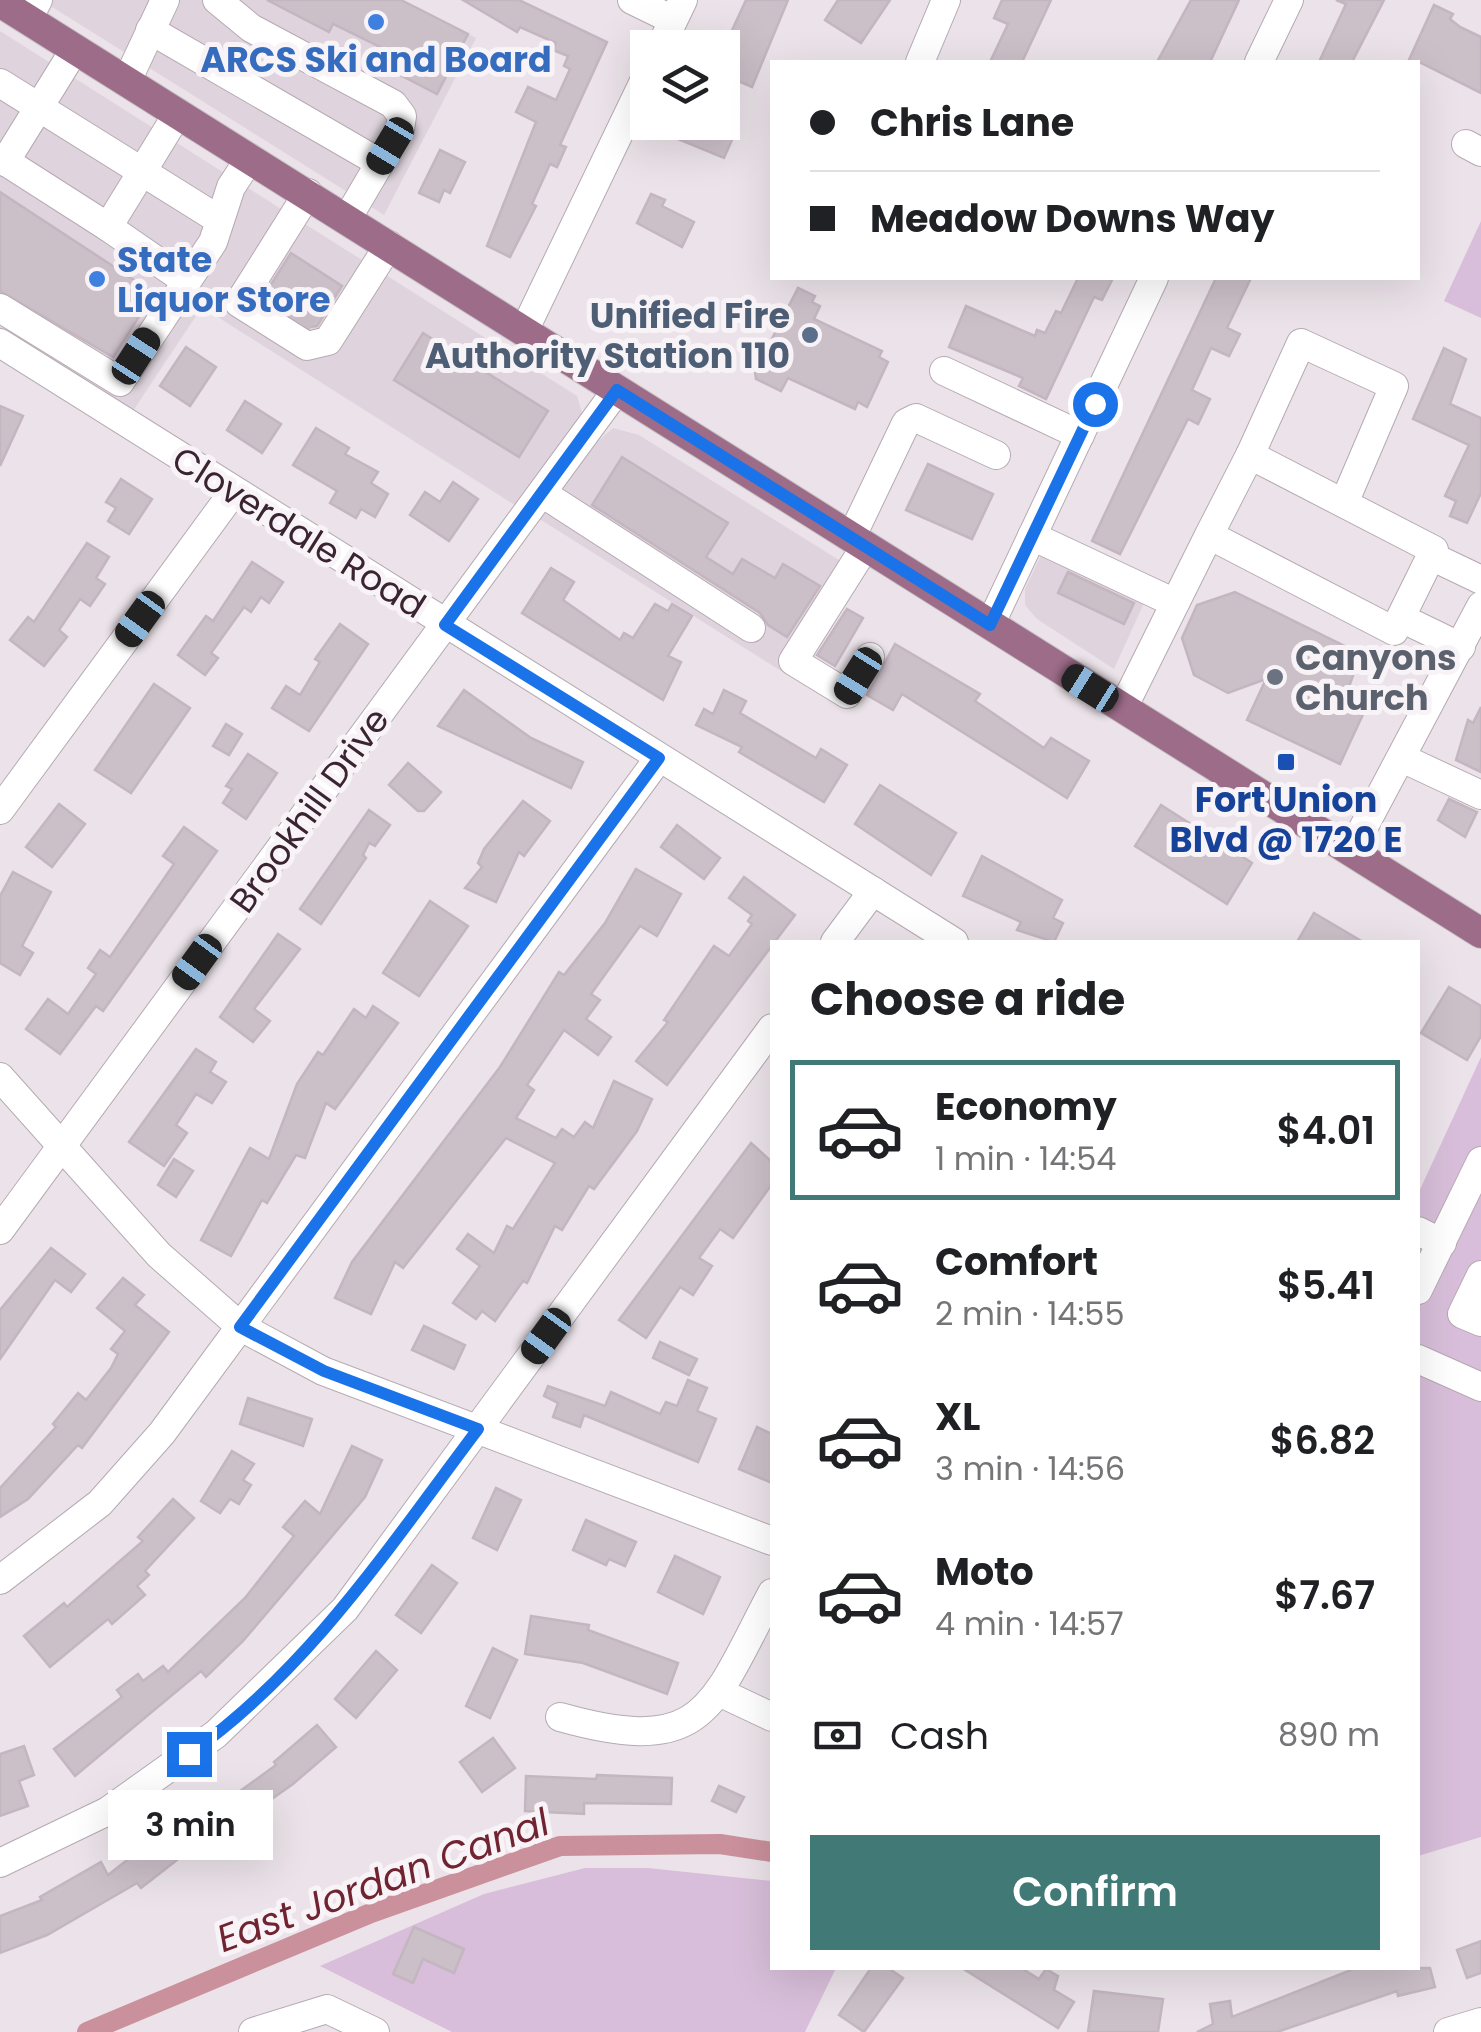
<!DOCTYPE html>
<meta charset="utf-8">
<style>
:root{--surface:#fff;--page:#f2f2f2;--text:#202124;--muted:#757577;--line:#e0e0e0;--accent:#407975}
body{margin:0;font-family:Poppins,sans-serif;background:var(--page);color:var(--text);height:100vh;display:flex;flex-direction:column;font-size:38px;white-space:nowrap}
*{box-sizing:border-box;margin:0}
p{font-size:32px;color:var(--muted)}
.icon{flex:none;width:55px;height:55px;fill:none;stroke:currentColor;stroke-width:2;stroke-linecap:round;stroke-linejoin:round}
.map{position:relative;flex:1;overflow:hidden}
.sheet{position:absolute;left:770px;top:940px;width:650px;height:1030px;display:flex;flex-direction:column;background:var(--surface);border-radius:0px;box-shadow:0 10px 40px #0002}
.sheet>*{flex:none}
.guide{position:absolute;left:770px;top:60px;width:650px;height:220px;border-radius:0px;box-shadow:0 10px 40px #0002;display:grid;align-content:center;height:220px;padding:0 40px;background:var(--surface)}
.tools{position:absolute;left:630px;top:30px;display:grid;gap:20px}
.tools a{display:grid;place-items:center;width:110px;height:110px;border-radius:0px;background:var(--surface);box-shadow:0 10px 40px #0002;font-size:50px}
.end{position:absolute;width:45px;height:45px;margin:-22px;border:12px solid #1a73e8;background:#fff;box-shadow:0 0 0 5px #fff}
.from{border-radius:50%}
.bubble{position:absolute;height:70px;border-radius:0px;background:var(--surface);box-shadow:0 10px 40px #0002;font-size:32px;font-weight:600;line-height:70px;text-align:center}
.car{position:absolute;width:30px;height:60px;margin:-30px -15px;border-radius:12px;box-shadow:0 0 8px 2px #0007;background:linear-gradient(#222 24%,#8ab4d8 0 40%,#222 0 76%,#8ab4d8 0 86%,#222 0)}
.guide b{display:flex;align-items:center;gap:35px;height:95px;font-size:38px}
.guide b+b{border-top:2px solid var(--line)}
.guide i{width:25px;height:25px;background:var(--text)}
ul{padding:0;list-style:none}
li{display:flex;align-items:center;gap:30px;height:140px;margin:0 20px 15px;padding:0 20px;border:5px solid transparent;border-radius:0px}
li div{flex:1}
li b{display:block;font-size:38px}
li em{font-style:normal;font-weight:600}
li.on{border-color:var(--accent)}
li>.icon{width:90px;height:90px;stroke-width:1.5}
h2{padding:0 40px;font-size:45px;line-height:120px}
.pay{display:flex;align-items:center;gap:25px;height:110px;padding:0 40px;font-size:38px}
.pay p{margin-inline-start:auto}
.action{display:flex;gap:20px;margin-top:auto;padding:20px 40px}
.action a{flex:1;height:115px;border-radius:0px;background:var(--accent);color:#fff;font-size:40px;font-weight:600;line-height:115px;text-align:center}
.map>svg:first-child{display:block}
.built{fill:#dfd4dd}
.green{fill:#d8beda}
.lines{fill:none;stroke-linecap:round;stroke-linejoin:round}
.canal{stroke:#ca909b;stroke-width:20}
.building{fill:#cbbfc8;stroke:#c4b6c0;stroke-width:2.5}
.minor-tunnel{stroke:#c8bdc4;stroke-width:28;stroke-dasharray:28 14;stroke-linecap:butt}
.minor-casing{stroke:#b6aab2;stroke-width:30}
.major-casing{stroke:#c8c2c6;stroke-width:32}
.minor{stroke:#fff;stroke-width:28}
.major{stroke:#9c6c88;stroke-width:30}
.route{stroke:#1a73e8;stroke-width:12}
.shop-dot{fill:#3f7fe0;stroke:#f8f3f7;stroke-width:4}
.service-dot{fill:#5c6f8a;stroke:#f8f3f7;stroke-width:4}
.worship-dot{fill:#6b7280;stroke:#f8f3f7;stroke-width:4}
.transit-dot{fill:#1a4fb4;stroke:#f8f3f7;stroke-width:4}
.labels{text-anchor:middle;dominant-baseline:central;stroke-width:10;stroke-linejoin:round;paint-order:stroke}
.shop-label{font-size:35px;font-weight:bold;fill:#366cbe;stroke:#f8f3f7}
.service-label{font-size:35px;font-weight:bold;fill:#4e5e75;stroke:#f8f3f7;text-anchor:end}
.street-label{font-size:35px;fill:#3a2432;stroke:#f8f3f7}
.worship-label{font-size:35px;font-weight:bold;fill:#5b616d;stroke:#f8f3f7;text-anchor:start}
.transit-label{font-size:35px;font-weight:bold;fill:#164399;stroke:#f8f3f7}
.water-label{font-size:38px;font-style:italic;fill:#702431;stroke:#f8f3f7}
</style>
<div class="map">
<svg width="1481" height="2032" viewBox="0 0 1481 2032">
<rect width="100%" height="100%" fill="#ebe3e9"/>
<!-- built -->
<g class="built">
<polygon points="41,0 401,0 476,38 384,215"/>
<polygon points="0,31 577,396 583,416 518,507 202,307 131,414 0,331"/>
<polygon points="613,428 639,435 847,565 781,671 538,518 590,448"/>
<polygon points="1053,530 1154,581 1114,669 1037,619 1025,605 1025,589"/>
</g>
<!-- green -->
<g class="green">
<polygon points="1481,221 1481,318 1444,301"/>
<polygon points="1481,1057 1481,1837 1418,1856 1418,1194"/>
<polygon points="585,1868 648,1868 772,1881 772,1968 836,1968 805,2032 452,2032 320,1966 484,1894"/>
</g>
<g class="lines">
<!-- canal -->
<polyline class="canal" points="87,2032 371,1913 560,1846 720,1844 772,1852"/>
</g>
<!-- building -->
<g class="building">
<polygon points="267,0 401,0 468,34 437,94 377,63 384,49 333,24 329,32"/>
<polygon points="463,0 519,0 607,42 560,145 566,147 557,167 550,164 532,204 536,206 510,257 487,246 536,122 516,112 528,87 556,100 570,69 564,66 568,56 553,50 556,43 520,27 517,32"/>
<polygon points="746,0 788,0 752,87 722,74 722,52"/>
<polygon points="838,0 890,0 861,43 825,20"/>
<polygon points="1002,0 1051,0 1022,62 990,62 1008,24 994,18"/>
<polygon points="1191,0 1239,0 1210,62 1157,62"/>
<polygon points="1336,0 1384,0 1352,62 1319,62 1346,4"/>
<polygon points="1434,5 1453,14 1450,19 1460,27 1481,37 1481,93 1419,62 1408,62"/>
<polygon points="671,122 709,122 735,133 724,158 666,134"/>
<polygon points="440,150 465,162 450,193 444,190 439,202 419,193"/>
<polygon points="0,192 154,293 113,357 0,291"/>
<polygon points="651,194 665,200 662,206 694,222 682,247 637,223"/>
<polygon points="291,253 342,286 317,326 310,327 265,294"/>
<polygon points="1078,278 1113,278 1102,300 1094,297 1046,399 1019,386 1023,378 949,347 966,306 1035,336 1037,330 1045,333 1056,311 1061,313"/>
<polygon points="1216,278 1251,278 1227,328 1240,334 1229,356 1211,348 1192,390 1210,399 1198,424 1188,419 1120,554 1092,541"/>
<polygon points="798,288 815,296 812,302 820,306 814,319 882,351 879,357 888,362 867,407 858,402 855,409 788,378 781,391 756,379 755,372"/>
<polygon points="423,333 548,411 519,457 394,380"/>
<polygon points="186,347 216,367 190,406 160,386"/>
<polygon points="1444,348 1466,359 1450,404 1481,418 1481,493 1467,523 1450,516 1456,501 1445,496 1469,445 1413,419"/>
<polygon points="245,401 281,424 262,453 227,430"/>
<polygon points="0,406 23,416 0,466"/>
<polygon points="316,428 349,448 345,454 378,472 371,483 388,494 375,517 361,509 356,518 330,503 337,491 293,465"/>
<polygon points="622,457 728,523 706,557 733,574 742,559 775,578 783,564 820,586 787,637 768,625 760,613 592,505"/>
<polygon points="928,464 993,494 972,539 906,510"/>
<polygon points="121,479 152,499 129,534 108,521 116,508 106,502"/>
<polygon points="453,482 478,499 449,541 410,515 425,492 440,502"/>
<polygon points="87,543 109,557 96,578 105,584 90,606 80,599 59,630 67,637 44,666 10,640 28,617 34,622"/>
<polygon points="252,562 283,582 269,603 261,597 251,612 244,607 211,653 218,658 205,675 178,655 206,616 213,621"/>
<polygon points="551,568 574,582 563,600 620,640 624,633 633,638 655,604 668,611 672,604 692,616 668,656 681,662 663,700 522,613"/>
<polygon points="1068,572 1134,603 1124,624 1058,593"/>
<polygon points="1235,592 1361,654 1344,700 1365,710 1340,764 1247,720 1266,679 1228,693 1194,675 1182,638 1197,605"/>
<polygon points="847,609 863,618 835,666 817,655"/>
<polygon points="340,624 368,644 309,731 272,708 286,686 300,695 320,662 315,659"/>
<polygon points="895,644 980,694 975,701 1044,748 1051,738 1089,761 1067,798 902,694 893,710 867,695"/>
<polygon points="154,684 190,708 131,793 95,770"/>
<polygon points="464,690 531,738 583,762 571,788 438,726"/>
<polygon points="724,690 746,701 740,713 816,758 821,749 847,765 824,802 739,752 742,747 696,725 704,709 713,714"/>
<polygon points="1481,707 1481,772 1456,760 1468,720 1473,723"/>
<polygon points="226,724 242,734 229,755 213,746"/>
<polygon points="248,754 277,773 246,819 223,803 232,789 226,786"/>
<polygon points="408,763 441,792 424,811 418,811 389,785"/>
<polygon points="880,785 956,833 931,875 855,824"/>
<polygon points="1449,799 1477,812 1465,837 1438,820"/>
<polygon points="523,801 550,821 524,856 519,852 496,902 465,888 482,867 478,863 484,849"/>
<polygon points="59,804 85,824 52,867 26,847"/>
<polygon points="1161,805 1252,863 1227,904 1135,846"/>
<polygon points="369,810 390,825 375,846 369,843 363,855 366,858 321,924 300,909"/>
<polygon points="677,825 720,858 704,879 661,847"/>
<polygon points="184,827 217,851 103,1011 96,1006 60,1054 26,1029 48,999 68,1014 96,974 88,968 100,950 110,957 174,864 163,856"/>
<polygon points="982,856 1062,900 1053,918 1063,923 1054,942 1017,930 1021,922 963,896"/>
<polygon points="636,869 681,894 657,936 640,926 591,994 600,1000 586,1019 611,1037 598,1055 564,1030 527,1085 534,1090 516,1118 556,1138 562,1129 574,1137 585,1122 593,1128 614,1081 652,1099 637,1131 594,1189 589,1186 562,1230 555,1226 527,1283 523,1281 495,1321 482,1311 476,1319 453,1303 480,1266 457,1249 468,1234 494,1253 507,1226 513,1229 555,1163 506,1138 403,1268 395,1262 371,1314 335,1298 352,1262 500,1067 559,972 564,975 605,923"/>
<polygon points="13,872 51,892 22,946 33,953 20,975 0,963 0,896"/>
<polygon points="744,877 795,915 667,1085 636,1061 668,1022 664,1020 714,946 729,956 752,924 748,921 752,915 729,898"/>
<polygon points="430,901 468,926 419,996 383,973"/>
<polygon points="1314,913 1363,942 1297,942"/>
<polygon points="278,934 300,949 254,1009 270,1021 253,1042 220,1017"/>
<polygon points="1449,987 1481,1006 1481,1036 1467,1060 1421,1033"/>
<polygon points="373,1006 398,1023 335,1109 326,1103 305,1158 296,1155 267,1203 262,1200 231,1256 201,1240 250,1148 269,1159 297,1084 318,1052 323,1055 354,1009 366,1018"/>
<polygon points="196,1049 216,1062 210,1072 226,1082 212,1103 196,1094 176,1125 187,1133 164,1166 129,1142"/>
<polygon points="751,1143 772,1162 772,1184 733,1238 720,1229 699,1258 712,1266 693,1295 680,1287 646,1338 619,1320"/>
<polygon points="174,1159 193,1171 176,1197 158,1185"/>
<polygon points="51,1248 85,1274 71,1292 55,1280 0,1359 0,1310"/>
<polygon points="123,1278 144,1295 135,1305 169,1332 82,1448 78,1445 28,1499 0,1517 0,1488 56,1427 53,1424 78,1393 86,1400 111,1368 118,1354 111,1349 125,1331 97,1308"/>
<polygon points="424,1326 465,1345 454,1369 412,1350"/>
<polygon points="660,1342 697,1359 689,1375 653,1358"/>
<polygon points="688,1380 707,1388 697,1411 716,1419 698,1462 584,1415 580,1427 553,1417 558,1403 544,1396 548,1386 605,1406 611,1392 660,1414 666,1402 677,1406"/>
<polygon points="248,1398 312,1419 303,1446 240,1424"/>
<polygon points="757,1427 772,1434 772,1483 739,1469"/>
<polygon points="352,1446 382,1460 365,1497 317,1554 243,1641 206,1677 201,1671 75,1776 54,1749 122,1697 117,1690 138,1674 143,1681 163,1666 168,1672 245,1598 294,1536 283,1527 305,1501 320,1514"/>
<polygon points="232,1451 254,1464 243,1480 251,1485 239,1504 230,1499 220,1513 201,1501"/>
<polygon points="496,1488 521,1500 497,1550 473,1538"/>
<polygon points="173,1499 194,1518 145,1571 149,1575 137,1586 145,1595 112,1624 108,1619 50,1667 24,1636 64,1603 67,1607 143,1541 138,1537"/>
<polygon points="586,1520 636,1542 625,1566 609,1559 606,1565 573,1550"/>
<polygon points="675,1556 720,1577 703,1614 658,1592"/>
<polygon points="432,1565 457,1583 421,1633 396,1615"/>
<polygon points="531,1616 589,1625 588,1630 678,1663 667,1694 583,1663 525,1654"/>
<polygon points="493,1648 517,1660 490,1718 466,1706"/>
<polygon points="376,1651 397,1670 356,1718 335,1699"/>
<polygon points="317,1725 336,1747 293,1784 222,1834 218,1828 141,1888 137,1883 47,1935 0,1953 0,1916 42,1900 40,1897 101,1862 108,1875 177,1821 185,1831 276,1765 274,1762"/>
<polygon points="493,1738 515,1768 482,1792 460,1762"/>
<polygon points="24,1746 34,1775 19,1781 28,1806 0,1816 0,1754"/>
<polygon points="597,1775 672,1778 671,1804 584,1803 584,1814 525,1811 526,1776 596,1779"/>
<polygon points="719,1786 744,1797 736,1812 712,1801"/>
<polygon points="414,1927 464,1949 454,1973 423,1959 413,1983 393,1974"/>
<polygon points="1481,1941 1481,1973 1467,1978 1457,1950"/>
<polygon points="871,1968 888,1968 903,1978 864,2032 839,2015"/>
<polygon points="962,1968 1021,1968 1039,1979 1046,1969 1058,1976 1054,1990 1074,2002 1058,2028"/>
<polygon points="1356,1968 1430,1968 1435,1987 1398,1996 1397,1991 1277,2032 1197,2032 1213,2024 1210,2004 1230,2001 1232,2017"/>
<polygon points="1094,1991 1163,1999 1158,2032 1088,2032"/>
</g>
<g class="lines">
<!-- minor-tunnel -->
<polyline class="minor-tunnel" points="291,313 311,327"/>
<defs>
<g id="minor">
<polyline points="217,0 251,28 393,104 402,116 400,129 347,219"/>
<polyline points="632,0 673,20"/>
<polyline points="28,19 38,0"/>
<polyline points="150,30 380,163"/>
<polyline points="660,48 683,0"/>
<polyline points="920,62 946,0"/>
<polyline points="1259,62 1289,0"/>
<polyline points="127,81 165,0"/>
<polyline points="0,83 218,219"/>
<polyline points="1466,144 1481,152"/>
<polyline points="0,158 108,227 178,113"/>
<polyline points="5,162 75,49"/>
<polyline points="308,193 239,303 307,346 328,341 389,245"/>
<polyline points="108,227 186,281"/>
<polyline points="0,308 120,382 213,242 231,187 250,158"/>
<polyline points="524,331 648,73"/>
<polyline points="0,343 954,942"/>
<polyline points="944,371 1080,435"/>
<polyline points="1250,455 1301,343 1394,386 1344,503"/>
<polyline points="542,493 751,628"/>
<polyline points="1032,536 1175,603"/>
<polyline points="851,538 906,423 916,418 996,455"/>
<polyline points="865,547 793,661 847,694 870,657"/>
<polyline points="1431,556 1481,580"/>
<polyline points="1401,618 1461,647"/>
<polyline points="990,625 1154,278"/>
<polyline points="1123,708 1209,535 1394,631 1434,550 1250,455 1209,535"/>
<polyline points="1404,759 1481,795"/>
<polyline points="0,810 234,491"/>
<polyline points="1351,851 1481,606"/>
<polyline points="835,942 873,891"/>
<polyline points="0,1077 159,1255 241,1327 323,1371 772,1541"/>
<polyline points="0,1230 617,390"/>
<polyline points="1418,1231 1442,1243"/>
<polyline points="1481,1275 1462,1314 1481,1322"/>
<polyline points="1418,1290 1481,1161"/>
<polyline points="1418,1359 1481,1387"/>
<polyline points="0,1580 100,1503 162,1433 659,758"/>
<polyline points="719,1692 772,1717"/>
<path d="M560,1717C706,1758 711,1708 772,1593"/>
<polyline points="0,1863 108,1811 216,1734 345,1609 772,1028"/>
<polyline points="253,2032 327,2009 375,2032"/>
<polyline points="1448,2032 1481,2022"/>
</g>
<polyline id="major" points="0,2 1481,933"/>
</defs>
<!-- minor casing -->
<use href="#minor" class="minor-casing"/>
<!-- major casing -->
<use href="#major" class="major-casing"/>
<!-- minor -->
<use href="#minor" class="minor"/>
<!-- major -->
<use href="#major" class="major"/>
</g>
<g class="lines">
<!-- route -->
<path class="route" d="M189,1754C309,1670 391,1544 478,1429L324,1371L240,1327L659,758L445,625L617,390L990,625L1095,404"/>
</g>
<!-- markers -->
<g class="shop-dot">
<circle cx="376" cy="22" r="10"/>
<circle cx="97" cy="279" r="10"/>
</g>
<circle class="service-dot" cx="810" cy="335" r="10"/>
<circle class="worship-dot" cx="1275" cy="677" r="10"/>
<rect class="transit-dot" x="1276" y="752" width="20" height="20" rx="5"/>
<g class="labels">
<!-- shop labels -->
<g class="shop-label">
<text x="376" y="59">ARCS Ski and Board</text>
<text x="117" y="259" text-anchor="start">State<tspan x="117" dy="40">Liquor Store</tspan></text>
</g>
<!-- service labels -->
<g class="service-label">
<text x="790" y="315">Unified Fire<tspan x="790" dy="40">Authority Station 110</tspan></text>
</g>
<!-- street labels -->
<g class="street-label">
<text transform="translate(299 532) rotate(32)">Cloverdale Road</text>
<text transform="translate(309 810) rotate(-54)">Brookhill Drive</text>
</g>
<!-- worship labels -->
<g class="worship-label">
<text x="1295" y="657">Canyons<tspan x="1295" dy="40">Church</tspan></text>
</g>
<!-- transit labels -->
<g class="transit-label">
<text x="1286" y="799">Fort Union<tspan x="1286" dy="40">Blvd @ 1720 E</tspan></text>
</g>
<!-- water labels -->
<g class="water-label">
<text transform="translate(383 1880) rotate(-20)">East Jordan Canal</text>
</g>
</g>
</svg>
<div class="tools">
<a><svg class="icon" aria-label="layers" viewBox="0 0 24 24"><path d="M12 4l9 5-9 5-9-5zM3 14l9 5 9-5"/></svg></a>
</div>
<i class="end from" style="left:1095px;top:404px"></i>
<i class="end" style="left:189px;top:1754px"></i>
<div class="bubble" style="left:108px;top:1790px;width:165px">3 min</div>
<i class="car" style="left:390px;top:146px;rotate:211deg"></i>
<i class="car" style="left:136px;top:356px;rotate:33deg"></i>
<i class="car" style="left:140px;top:619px;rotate:216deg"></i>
<i class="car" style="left:858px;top:676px;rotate:212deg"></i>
<i class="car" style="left:1090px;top:688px;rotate:302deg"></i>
<i class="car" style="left:197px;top:962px;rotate:216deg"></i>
<i class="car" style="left:546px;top:1336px;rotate:216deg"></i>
<div class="guide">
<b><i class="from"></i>Chris Lane</b>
<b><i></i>Meadow Downs Way</b>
</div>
<section class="sheet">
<h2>Choose a ride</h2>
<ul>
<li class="on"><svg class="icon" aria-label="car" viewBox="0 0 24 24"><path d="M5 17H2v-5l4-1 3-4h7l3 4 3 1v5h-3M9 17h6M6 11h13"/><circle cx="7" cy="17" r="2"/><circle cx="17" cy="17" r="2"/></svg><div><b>Economy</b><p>1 min · 14:54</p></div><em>$4.01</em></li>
<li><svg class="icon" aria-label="car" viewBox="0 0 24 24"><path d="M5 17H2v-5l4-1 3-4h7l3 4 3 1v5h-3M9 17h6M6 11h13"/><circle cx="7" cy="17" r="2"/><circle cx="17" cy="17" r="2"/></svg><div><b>Comfort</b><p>2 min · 14:55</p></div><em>$5.41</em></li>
<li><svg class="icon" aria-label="car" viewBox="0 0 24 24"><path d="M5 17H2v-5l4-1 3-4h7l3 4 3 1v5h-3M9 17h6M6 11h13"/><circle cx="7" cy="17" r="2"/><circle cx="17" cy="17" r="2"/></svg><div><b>XL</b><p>3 min · 14:56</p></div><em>$6.82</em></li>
<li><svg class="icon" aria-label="car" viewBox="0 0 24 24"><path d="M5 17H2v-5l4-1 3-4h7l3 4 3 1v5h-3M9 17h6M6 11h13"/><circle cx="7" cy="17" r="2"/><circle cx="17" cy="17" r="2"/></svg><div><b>Moto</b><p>4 min · 14:57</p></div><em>$7.67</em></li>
</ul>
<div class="pay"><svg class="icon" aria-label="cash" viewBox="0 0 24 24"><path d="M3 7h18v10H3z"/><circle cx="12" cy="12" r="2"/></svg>Cash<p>890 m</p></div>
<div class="action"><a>Confirm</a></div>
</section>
</div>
